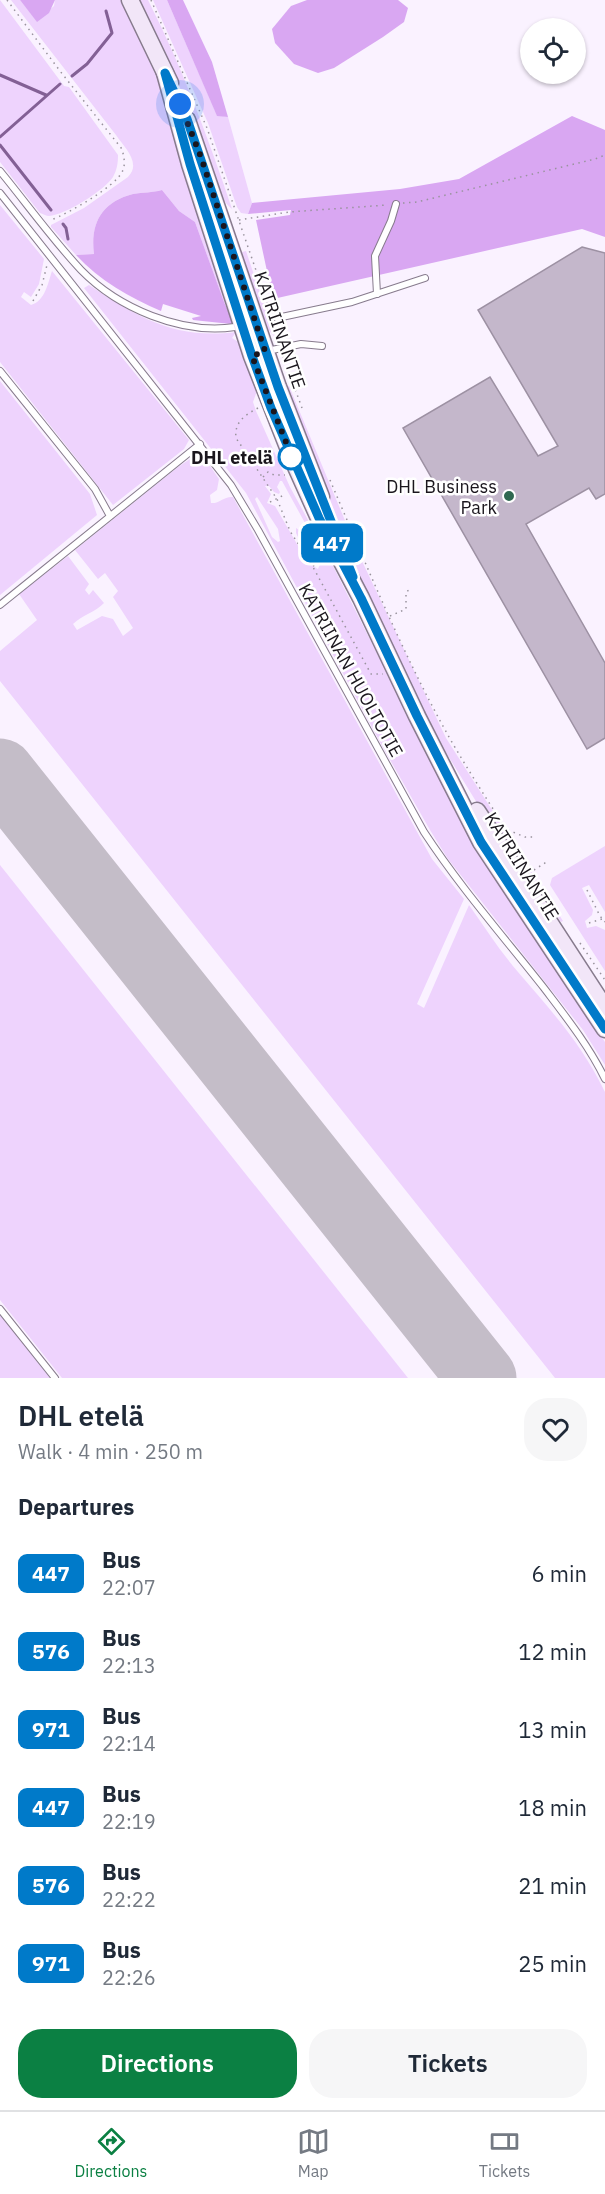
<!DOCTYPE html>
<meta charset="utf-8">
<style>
body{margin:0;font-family:"IBM Plex Sans",sans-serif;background:#f6f6f7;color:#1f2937;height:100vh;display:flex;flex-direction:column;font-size:22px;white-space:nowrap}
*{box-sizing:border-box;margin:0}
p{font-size:20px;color:#747a83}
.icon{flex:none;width:33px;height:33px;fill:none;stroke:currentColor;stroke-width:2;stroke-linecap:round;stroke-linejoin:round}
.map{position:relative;height:1378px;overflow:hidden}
.sheet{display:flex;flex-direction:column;background:#fff;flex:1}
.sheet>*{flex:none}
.badge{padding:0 12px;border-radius:9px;font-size:21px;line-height:39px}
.tools{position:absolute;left:520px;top:18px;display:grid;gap:12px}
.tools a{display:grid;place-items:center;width:66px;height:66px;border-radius:50%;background:#fff;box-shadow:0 2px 4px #0004;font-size:30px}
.you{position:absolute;width:30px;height:30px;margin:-15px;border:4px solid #fff;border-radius:50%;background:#1a73e8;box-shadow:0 0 0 9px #1a73e833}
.map>.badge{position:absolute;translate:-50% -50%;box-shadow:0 0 0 3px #fff}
h2{padding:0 18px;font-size:22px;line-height:54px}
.round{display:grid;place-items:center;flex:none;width:63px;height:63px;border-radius:24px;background:#f6f6f7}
.head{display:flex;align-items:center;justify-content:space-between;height:102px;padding:0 18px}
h1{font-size:28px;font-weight:600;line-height:45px}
.button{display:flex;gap:12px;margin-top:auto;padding:12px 18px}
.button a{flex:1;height:69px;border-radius:24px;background:#0b8043;color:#fff;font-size:24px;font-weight:600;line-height:69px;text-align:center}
.button a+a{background:#f6f6f7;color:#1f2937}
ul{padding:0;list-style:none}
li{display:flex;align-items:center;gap:18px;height:78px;padding:0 18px}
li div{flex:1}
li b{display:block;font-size:22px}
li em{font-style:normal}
li .badge{min-width:66px;font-weight:700;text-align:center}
.dock{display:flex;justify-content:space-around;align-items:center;height:84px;border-top:2px solid #e0e1e3;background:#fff;font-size:16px;color:#747a83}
.dock a{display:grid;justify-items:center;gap:3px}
.dock .active{color:#0b8043}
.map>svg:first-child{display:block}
</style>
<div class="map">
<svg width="605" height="1378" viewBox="0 0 605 1378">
<rect width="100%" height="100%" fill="#faf2ff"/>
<g fill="#eed3fd" fill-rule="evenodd">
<path d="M0 0 64 86 69 87 118 155C118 163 117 170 113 177 105 190 65 215 49 216 46 216 44 214 40 213L0 162Z"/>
<path d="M11 0H20L37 21 54 6 55 0H122L150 58 163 91 228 304 224 303 195 222 179 211 162 190C152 193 143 192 133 194 102 202 90 223 94 254L76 255 51 227V225L84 208 128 177C142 163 124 147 116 135Z"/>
<path d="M139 0H148C182 67 208 137 232 209 211 192 207 155 197 130 179 86 161 42 139 0Z"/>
<polygon points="153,0 167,0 217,115 228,117 252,203 248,214 241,213 237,207 208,123"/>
<path d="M0 205 44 259 39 284 31 297 24 292 21 297 31 305C45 301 48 283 52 271L189 440 184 449 113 505 0 362Z"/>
<path d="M246 251 275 337C252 315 248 282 242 252Z"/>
<path d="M89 285C137 317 176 340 236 332L232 338 240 343 257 391 253 402 256 411 290 487 314 531 308 541 301 543 296 533V528L308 536 311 534 282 481H280L277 487 280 492 279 494 274 492 269 486H265L271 494 267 503 275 506 308 563 318 569 321 562 329 558 389 677 479 844 554 966 605 1042V1065L583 1030 448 859 430 830 381 744 246 493 84 288ZM257 497 278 529 280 541 278 542 272 537 255 499Z"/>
<polygon points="0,381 90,494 97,515 0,595"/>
<polygon points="289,386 361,559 446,738 563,921 561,922 477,803 442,746 380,621 342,537 287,398 284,388"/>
<path d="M199 456 206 460 219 479 217 490 210 495 211 503C219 504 224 496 233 497L432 859 464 899 417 1004 424 1008 469 905C485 928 500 951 518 972 553 1013 581 1043 605 1092V1378H555L0 681V651L37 620 19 594 68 556 89 584 85 590 89 595 93 590 104 603C96 612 82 615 73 624L77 630 102 616 113 619 123 636 133 628 113 597 118 591 105 573 98 579 75 550 178 467 193 457Z"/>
<polygon points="315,537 321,544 326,555 318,560 314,559 307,552 308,547"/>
<polygon points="605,846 605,912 589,885 582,888 593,910 592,915 585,921 587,928 596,926 605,930 605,971 550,885 552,878"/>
<polygon points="0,865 408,1378 62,1378 0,1300"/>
<polygon points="0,1315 50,1378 0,1378"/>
</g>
<g fill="#d9a7f2">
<polygon points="20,0 55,0 49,13 37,22"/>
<polygon points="167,0 183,0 212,62 228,117 217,116"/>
<polygon points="307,0 398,0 408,8 404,22 383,37 334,68 318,73 294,64 275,43 272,29 291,6"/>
<polygon points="572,116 605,130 605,237 582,229 273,299 256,220 290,215 291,210 248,214 252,203 400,189 459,179"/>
<path d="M162 190 179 211 195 222 224 302 233 322 231 324 193 320 192 318 201 316 163 304 161 311C129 297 100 281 76 255L94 254C90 223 102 202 133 194 143 192 152 193 162 190Z"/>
</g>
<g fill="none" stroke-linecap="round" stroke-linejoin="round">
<g stroke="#836095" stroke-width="3">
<polyline points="0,75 46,95"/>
<polyline points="72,76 87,64 112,33 106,11"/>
<polyline points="0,137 60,84"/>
<polyline points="0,145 51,210"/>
<polyline points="63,224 66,228 68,239"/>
</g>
<polyline stroke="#c4bdc8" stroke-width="69" points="0,773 482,1378"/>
</g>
<polygon fill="#c4b7cb" stroke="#9d91a3" stroke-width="1.5" points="582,247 605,253 605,494 596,499 589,488 526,524 605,663 605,738 587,749 403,428 490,377 538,456 558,446 478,310"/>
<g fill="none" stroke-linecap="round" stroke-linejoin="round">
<g stroke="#877b8d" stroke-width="8">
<g id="service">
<path d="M0 171C27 204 52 239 81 270 118 308 181 335 235 327"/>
<path d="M0 193 231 485 258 530 424 832C460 887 503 936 544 988 566 1017 589 1046 605 1079"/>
<polyline points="377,294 375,256 391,221 396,204"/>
<polyline points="277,318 352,302 425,278"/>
<polyline points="267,351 301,344 322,346"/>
<polyline points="0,371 95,489 110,516"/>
<polyline points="0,605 200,444"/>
<polyline points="0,1309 55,1378"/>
</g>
</g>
<g stroke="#877b8d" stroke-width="19">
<g id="secondary">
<polyline points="130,0 170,83"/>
<polyline points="165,73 190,164 252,356 293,460 319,518 361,598 417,716 481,842 605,1029"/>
<polyline points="187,120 278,387 321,497"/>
<polyline points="477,811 605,1008"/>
</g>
</g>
<g stroke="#99939d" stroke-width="1.5" stroke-dasharray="1.5 4.5" stroke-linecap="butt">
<path d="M7 0 60 71 122 149C124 157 126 165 122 172 115 187 67 214 51 220"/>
<polyline points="151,0 207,128 270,311"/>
<polyline points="403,203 417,202 595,159 605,155"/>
<polyline points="239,220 289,212 387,205"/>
<polyline points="33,301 42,285 47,265"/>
<polyline points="275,327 279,340"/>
<polyline points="283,356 302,408"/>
<path d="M258 408C245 415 234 422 236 438L277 499 290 531 313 567 371 674H383"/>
<polyline points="263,477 268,472 274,475 285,475"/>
<path d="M330 480C368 569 405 660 453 744 477 785 503 824 528 864"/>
<polyline points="270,502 284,495"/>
<polyline points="302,548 313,536"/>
<polyline points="313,566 325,559"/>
<polyline points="390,616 406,609 406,592 409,590"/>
<polyline points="508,830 525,837 536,837"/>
<polyline points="534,870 548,861"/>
<polyline points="587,890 600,916 605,922"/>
<polyline points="589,923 602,919"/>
<polyline points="580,943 605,980"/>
</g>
<use href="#service" stroke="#fff" stroke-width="6"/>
<use href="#secondary" stroke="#f2e6f8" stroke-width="16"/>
</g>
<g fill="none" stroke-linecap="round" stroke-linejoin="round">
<g stroke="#fff" stroke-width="14">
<polyline id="line" points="353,577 278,387 187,119 165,73 190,164 252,356 271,408 319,518 361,598 417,716 481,842 605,1029"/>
</g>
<use href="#line" stroke="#007ac9" stroke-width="9"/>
<polyline stroke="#1a161d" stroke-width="6" stroke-dasharray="0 10.8" points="180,104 201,157 265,351 252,356 293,460 291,457"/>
</g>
<circle fill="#fff" stroke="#007ac9" stroke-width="3" cx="291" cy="457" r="12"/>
<circle fill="#2f6850" stroke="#fff" stroke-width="2" cx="509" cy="496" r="6"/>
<g text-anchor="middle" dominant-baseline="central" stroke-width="5" stroke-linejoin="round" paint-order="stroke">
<g font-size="18" fill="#1a161d" stroke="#fff">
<text transform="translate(280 330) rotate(71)">KATRIINANTIE</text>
<text transform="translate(351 670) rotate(61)">KATRIINAN HUOLTOTIE</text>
<text transform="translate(522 866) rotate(58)">KATRIINANTIE</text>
</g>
<g font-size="18" font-weight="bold" fill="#1a161d" stroke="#fff" text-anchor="end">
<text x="273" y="457">DHL etelä</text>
</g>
<g font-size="18" fill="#1a161d" stroke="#fff" text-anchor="end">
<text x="497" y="486">DHL Business<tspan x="497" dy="21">Park</tspan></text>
</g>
</g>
</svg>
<div class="tools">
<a><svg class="icon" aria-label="locate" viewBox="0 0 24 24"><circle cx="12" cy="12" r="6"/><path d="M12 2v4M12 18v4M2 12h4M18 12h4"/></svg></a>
</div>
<div class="you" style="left:180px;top:104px"></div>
<b class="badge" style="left:332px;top:543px;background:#007ac9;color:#fff">447</b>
</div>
<section class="sheet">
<div class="head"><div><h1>DHL etelä</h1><p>Walk · 4 min · 250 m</p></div><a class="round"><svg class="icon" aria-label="heart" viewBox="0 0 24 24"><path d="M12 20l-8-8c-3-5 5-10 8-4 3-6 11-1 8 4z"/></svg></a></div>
<h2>Departures</h2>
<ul>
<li><span class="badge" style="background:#007ac9;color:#fff">447</span><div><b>Bus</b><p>22:07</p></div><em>6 min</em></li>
<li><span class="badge" style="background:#007ac9;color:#fff">576</span><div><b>Bus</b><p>22:13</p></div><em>12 min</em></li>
<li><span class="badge" style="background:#007ac9;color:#fff">971</span><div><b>Bus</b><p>22:14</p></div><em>13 min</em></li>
<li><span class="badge" style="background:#007ac9;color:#fff">447</span><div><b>Bus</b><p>22:19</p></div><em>18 min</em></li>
<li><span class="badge" style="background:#007ac9;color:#fff">576</span><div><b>Bus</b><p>22:22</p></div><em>21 min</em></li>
<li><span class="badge" style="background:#007ac9;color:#fff">971</span><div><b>Bus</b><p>22:26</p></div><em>25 min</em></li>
</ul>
<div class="button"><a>Directions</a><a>Tickets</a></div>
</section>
<nav class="dock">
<a class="active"><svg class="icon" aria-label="directions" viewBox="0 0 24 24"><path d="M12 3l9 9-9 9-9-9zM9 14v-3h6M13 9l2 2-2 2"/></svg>Directions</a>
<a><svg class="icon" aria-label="map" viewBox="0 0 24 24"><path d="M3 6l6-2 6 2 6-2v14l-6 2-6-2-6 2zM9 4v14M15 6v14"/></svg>Map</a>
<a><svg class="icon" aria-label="tickets" viewBox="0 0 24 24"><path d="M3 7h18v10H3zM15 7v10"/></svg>Tickets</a>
</nav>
